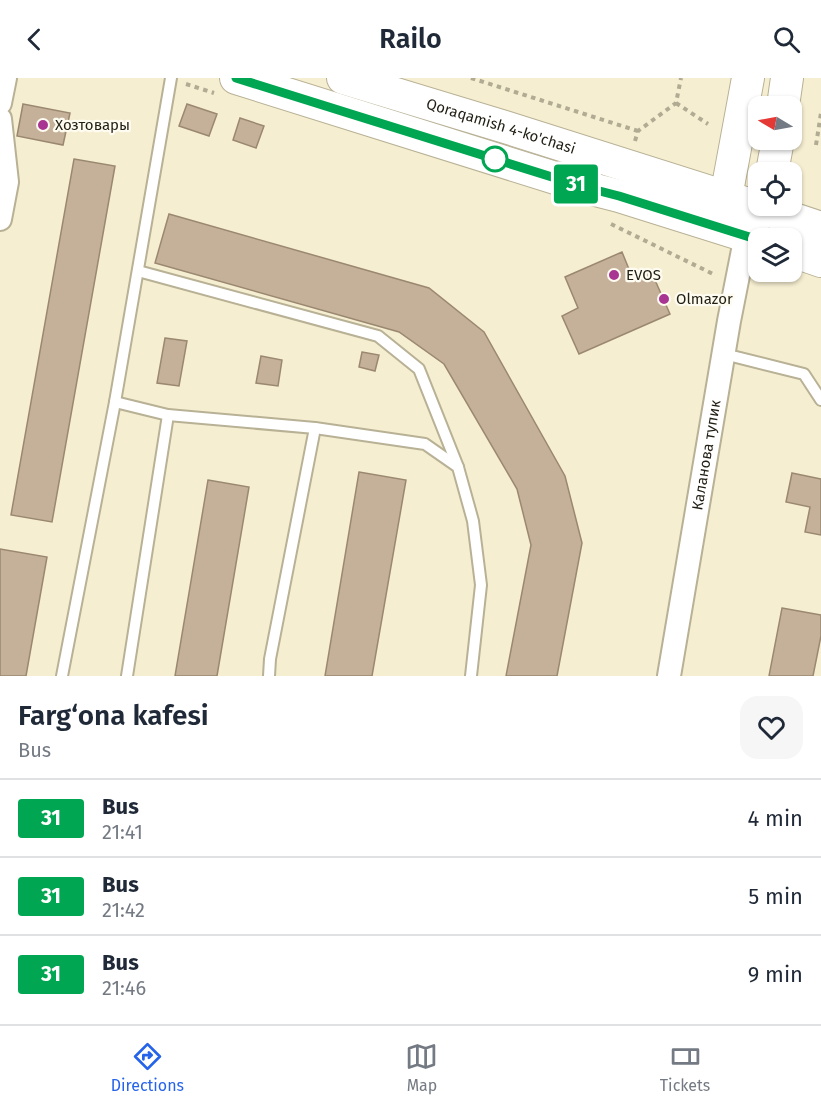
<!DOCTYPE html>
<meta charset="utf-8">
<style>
body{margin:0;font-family:"Fira Sans",sans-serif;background:#f6f6f7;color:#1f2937;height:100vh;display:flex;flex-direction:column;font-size:22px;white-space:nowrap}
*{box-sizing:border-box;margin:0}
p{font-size:20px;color:#747a83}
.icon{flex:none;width:33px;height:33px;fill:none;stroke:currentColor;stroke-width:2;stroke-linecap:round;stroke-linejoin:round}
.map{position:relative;height:598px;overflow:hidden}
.side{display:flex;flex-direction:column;background:#fff;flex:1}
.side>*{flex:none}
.badge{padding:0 12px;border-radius:4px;font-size:21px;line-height:39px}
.needle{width:39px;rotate:280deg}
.buttons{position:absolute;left:748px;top:18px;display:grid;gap:12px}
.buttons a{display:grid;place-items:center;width:54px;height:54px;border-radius:12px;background:#fff;box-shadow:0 2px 4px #0004;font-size:30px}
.map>.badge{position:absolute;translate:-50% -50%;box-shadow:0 0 0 3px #fff}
.round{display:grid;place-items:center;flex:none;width:63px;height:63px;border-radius:18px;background:#f6f6f7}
.summary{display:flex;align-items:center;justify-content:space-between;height:102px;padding:0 18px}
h1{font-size:28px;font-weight:600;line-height:45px}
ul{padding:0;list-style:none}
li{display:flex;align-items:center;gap:18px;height:78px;padding:0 18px;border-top:2px solid #e0e1e3}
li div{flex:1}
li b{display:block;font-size:22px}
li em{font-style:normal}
li .badge{min-width:66px;font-weight:700;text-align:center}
header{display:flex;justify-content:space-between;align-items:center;height:78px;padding:0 18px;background:#fff;font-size:27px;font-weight:600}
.tabs{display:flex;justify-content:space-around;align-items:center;height:84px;border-top:2px solid #e0e1e3;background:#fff;font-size:16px;color:#747a83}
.tabs a{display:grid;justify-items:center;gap:3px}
.tabs .selected{color:#2563eb}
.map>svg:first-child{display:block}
</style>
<header><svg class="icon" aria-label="back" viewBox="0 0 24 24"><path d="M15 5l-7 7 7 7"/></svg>Railo<svg class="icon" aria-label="search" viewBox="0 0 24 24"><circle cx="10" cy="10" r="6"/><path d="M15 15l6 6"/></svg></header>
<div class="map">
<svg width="821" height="598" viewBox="0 0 821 598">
<rect width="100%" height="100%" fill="#f6eed1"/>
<g fill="#c5b199" stroke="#9b8871" stroke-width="1.5">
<polygon points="23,26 70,35 63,67 17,58"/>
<polygon points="187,26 217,36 209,58 179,48"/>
<polygon points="240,40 264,48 256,70 233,62"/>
<polygon points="74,81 115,88 52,444 11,437"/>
<polygon points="169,136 429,210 484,254 565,398 582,465 557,598 506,598 531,467 517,411 444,286 399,254 155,185"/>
<polygon points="622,174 633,201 651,193 670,236 579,276 562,238 578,230 565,199"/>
<polygon points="165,260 187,263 179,308 157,305"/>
<polygon points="362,274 379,277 375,293 359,289"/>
<polygon points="261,278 282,282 278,308 256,305"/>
<polygon points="359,394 406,402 372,598 325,598"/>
<polygon points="792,395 821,401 821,457 805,454 810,429 786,424"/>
<polygon points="208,402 249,409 217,598 175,598"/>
<polygon points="0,471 47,479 26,598 0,598"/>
<polygon points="782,530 821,537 821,558 813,598 769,598"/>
</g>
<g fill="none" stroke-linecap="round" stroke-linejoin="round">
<g stroke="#b8b195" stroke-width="14">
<g id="lane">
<polyline points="138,193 378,258 419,291 458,389"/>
<polyline points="724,276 804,296 821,322"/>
<polyline points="115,324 168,337 315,350 425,366 458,389 473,443 481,507 471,598"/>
<polyline points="62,598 115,324 171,0"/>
<polyline points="127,598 168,337"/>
<polyline points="269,598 270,581 315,350"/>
</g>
</g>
<g stroke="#b8b195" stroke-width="26">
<g id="street">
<polyline points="0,25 5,0"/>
<polyline points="0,41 7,104 0,141"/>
<path id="s1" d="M669 598 729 243 746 157"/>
</g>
</g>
<g stroke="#b8b195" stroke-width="34">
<g id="secondary">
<polyline points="236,0 584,109 619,118 759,162"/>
<path id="s2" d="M343 0 505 49 764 131 821 150"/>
<polyline points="783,28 787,0"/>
<polyline points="772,94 778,62"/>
<polyline points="735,136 726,119 748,0"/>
<polyline points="792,173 821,183"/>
</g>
</g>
<g stroke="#b1ab94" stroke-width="4" stroke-dasharray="4.5 4.5" stroke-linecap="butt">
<polyline points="471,0 638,53"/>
<polyline points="186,6 214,15"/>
<polyline points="676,25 708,46"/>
<polyline points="635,63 638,53 676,25 681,0"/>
<polyline points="816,67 821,35"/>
<polyline points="611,146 713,196"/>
</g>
<use href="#lane" stroke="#fff" stroke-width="10"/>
<use href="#street" stroke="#fff" stroke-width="22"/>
<use href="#secondary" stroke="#fff" stroke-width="32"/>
</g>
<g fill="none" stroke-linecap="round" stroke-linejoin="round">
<g stroke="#fff" stroke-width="14">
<polyline id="line" points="236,0 584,109 619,118 759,162"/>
</g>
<use href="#line" stroke="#00a651" stroke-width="9"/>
</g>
<g fill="#a83591" stroke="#fefbf0" stroke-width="2">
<circle cx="43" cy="47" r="6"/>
<circle cx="614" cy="197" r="6"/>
<circle cx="664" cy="221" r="6"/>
</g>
<circle fill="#fff" stroke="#00a651" stroke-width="3" cx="495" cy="81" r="12"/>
<g text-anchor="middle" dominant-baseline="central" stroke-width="4.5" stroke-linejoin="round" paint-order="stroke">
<g font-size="15" fill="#211f14" stroke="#fefbf0" text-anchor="start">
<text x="55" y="47">Хозтовары</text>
<text x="626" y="197">EVOS</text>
<text x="676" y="221">Olmazor</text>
</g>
<g font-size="15" fill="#211f14" stroke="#fefbf0">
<text stroke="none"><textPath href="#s2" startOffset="165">Qoraqamish 4-ko'chasi</textPath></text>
<text stroke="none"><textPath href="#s1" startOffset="224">Каланова тупик</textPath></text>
</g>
</g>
</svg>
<div class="buttons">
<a><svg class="needle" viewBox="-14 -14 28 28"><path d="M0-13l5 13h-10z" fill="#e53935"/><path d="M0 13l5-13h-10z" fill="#747a83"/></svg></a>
<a><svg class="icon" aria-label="locate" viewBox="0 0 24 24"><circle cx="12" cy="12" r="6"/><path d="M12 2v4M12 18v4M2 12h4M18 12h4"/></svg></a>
<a><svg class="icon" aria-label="layers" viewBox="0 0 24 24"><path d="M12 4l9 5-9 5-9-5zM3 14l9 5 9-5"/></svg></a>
</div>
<b class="badge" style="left:576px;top:106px;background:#00a651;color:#fff">31</b>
</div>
<section class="side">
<div class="summary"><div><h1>Farg‘ona kafesi</h1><p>Bus</p></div><a class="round"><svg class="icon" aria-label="heart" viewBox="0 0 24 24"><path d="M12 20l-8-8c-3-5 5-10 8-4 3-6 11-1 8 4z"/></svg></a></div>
<ul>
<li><span class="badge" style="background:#00a651;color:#fff">31</span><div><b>Bus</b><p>21:41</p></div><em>4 min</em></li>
<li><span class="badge" style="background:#00a651;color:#fff">31</span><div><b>Bus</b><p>21:42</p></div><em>5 min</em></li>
<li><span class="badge" style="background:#00a651;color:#fff">31</span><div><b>Bus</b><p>21:46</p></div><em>9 min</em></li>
</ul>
</section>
<nav class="tabs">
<a class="selected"><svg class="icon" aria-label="directions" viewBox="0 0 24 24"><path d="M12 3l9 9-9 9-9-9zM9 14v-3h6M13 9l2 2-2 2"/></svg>Directions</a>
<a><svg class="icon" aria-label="map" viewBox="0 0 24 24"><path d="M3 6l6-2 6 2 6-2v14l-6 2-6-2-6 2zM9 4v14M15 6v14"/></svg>Map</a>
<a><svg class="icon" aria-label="tickets" viewBox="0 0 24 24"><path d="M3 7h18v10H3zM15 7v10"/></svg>Tickets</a>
</nav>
